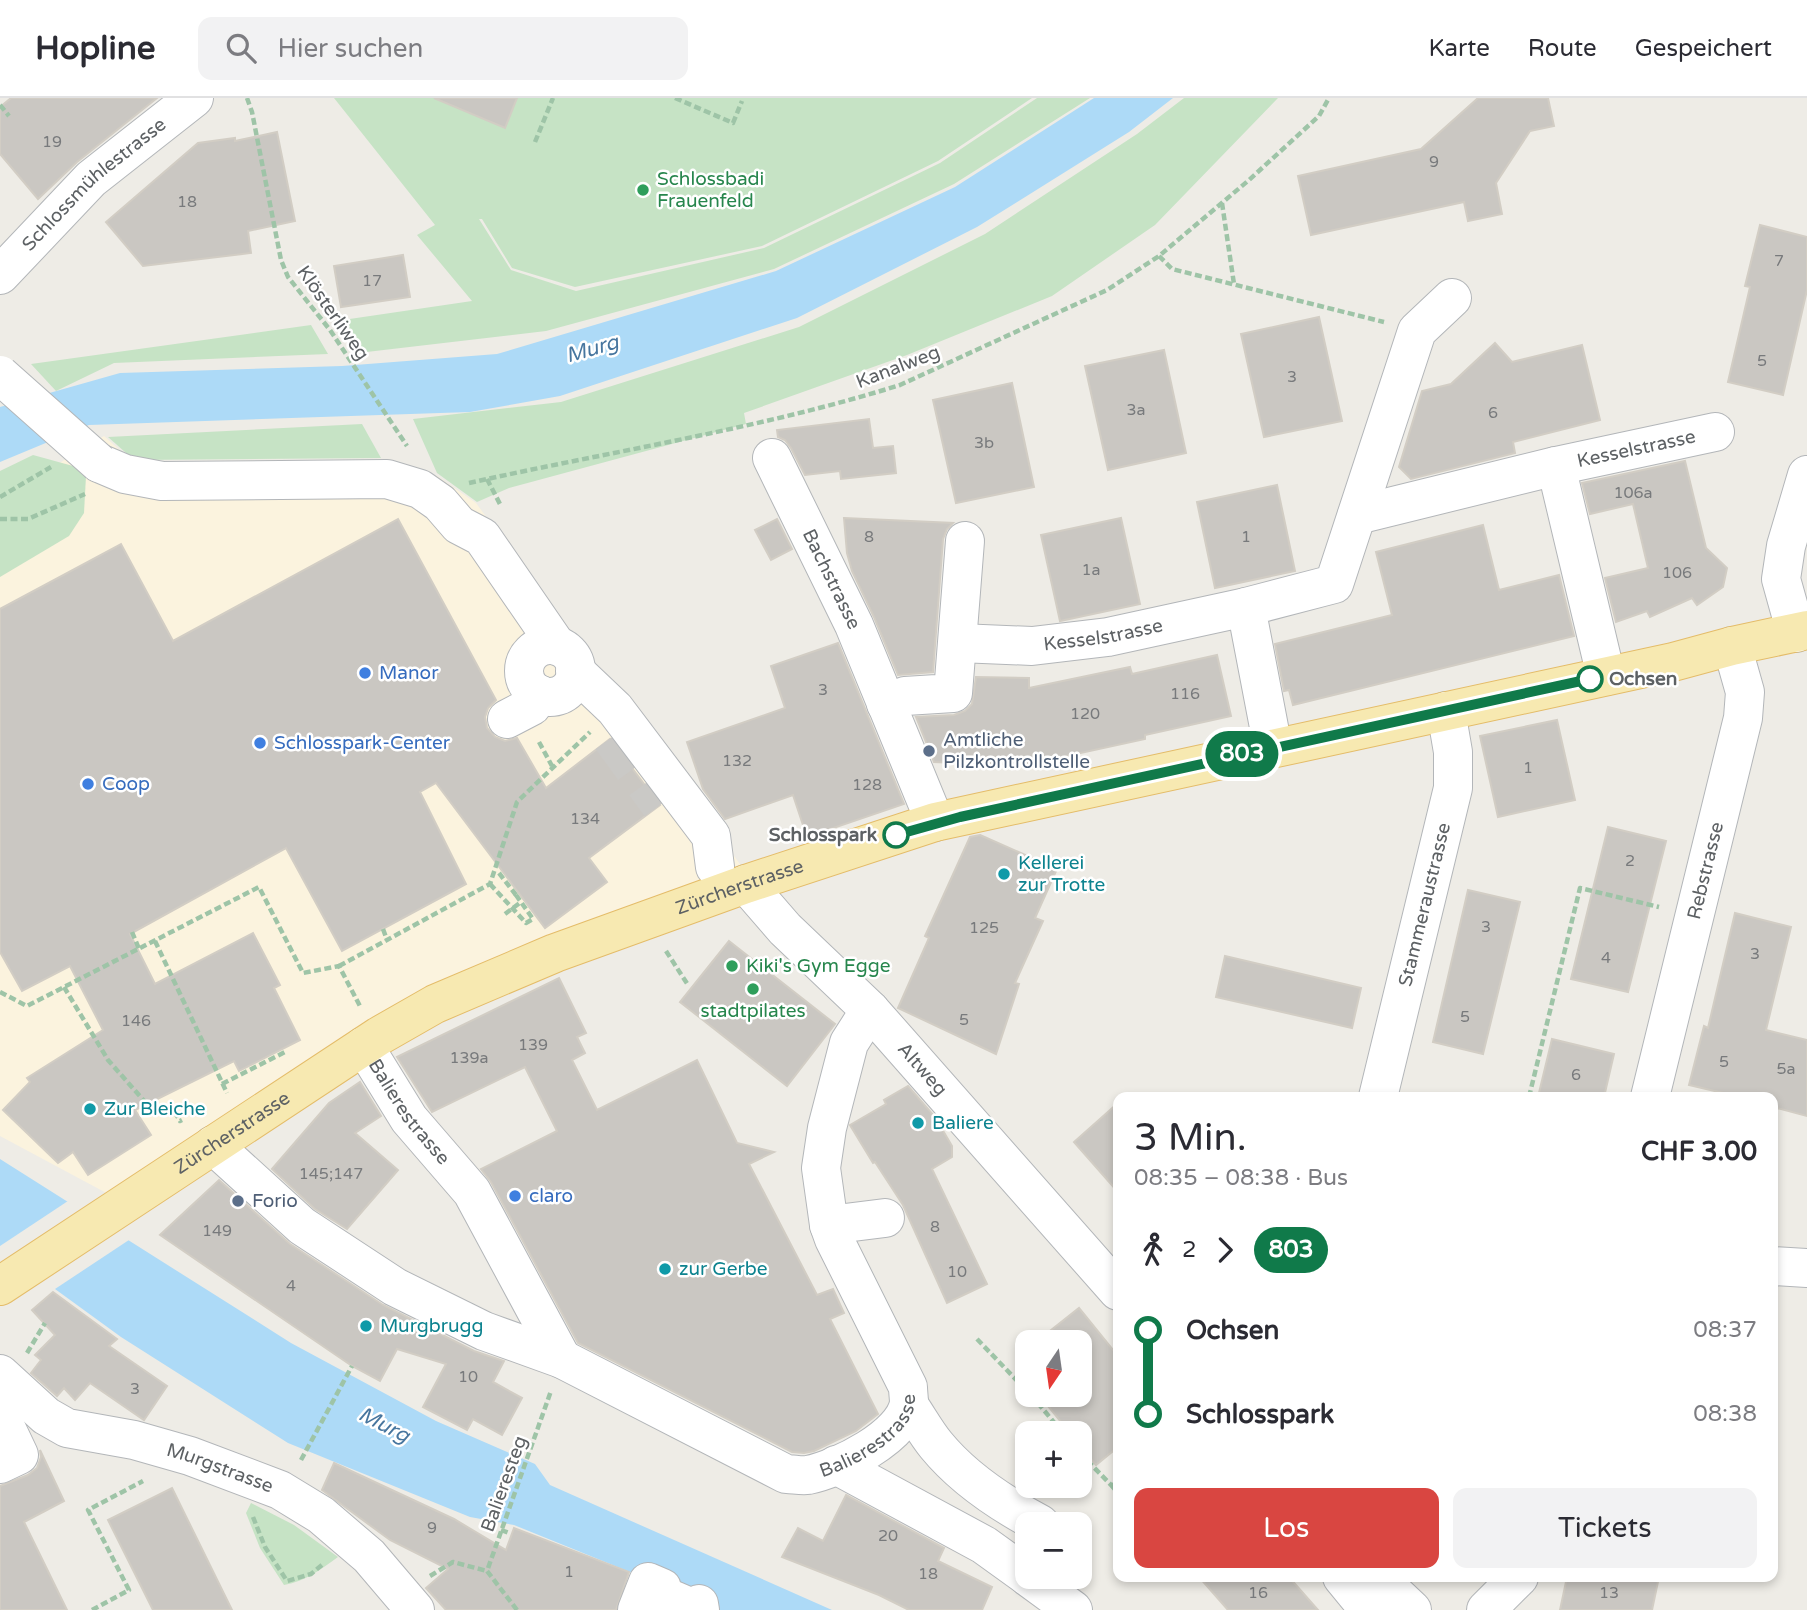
<!DOCTYPE html>
<html lang="de">
<meta charset="utf-8">
<style>
body{margin:0;font-family:"Varela Round",sans-serif;background:#f2f2f3;color:#2b2b33;height:100vh;display:flex;flex-direction:column;font-size:26px;white-space:nowrap}
*{box-sizing:border-box;margin:0}
p{font-size:23px;color:#7c7c81}
.icon{flex:none;width:38px;height:38px;fill:none;stroke:currentColor;stroke-width:2;stroke-linecap:round;stroke-linejoin:round}
.map{position:relative;flex:1;overflow:hidden}
.panel{position:absolute;left:1113px;top:994px;width:665px;height:490px;display:flex;flex-direction:column;background:#fff;border-radius:14px;box-shadow:0 4px 10px #0003}
.panel>*{flex:none}
.badge{padding:0 14px;border-radius:23px;font-size:24px;line-height:46px}
.needle{width:46px;rotate:193deg}
.tools{position:absolute;left:1015px;top:1232px;display:grid;gap:14px}
.tools a{display:grid;place-items:center;width:77px;height:77px;border-radius:14px;background:#fff;box-shadow:0 4px 10px #0003;font-size:35px}
.map>.badge{position:absolute;translate:-50% -50%;box-shadow:0 0 0 4px #fff}
.legs{display:flex;align-items:center;gap:10px;height:77px;padding:0 21px;font-size:23px}
.legs p{margin-inline-start:auto}
.overview{display:flex;align-items:center;justify-content:space-between;height:119px;padding:0 21px}
h1{font-size:38px;font-weight:600;line-height:52px}
.cta{display:flex;gap:14px;margin-top:auto;padding:14px 21px}
.cta a{flex:1;height:80px;border-radius:14px;background:#d94641;color:#fff;font-size:28px;font-weight:600;line-height:80px;text-align:center}
.cta a+a{background:#f2f2f3;color:#2b2b33}
ul{padding:0 21px;list-style:none}
li{display:flex;align-items:center;gap:24px;height:84px;font-size:26px}
li i{display:grid;place-items:center;width:10px;height:100%;margin:0 9px;background:currentColor}
li i::after{content:'';width:18px;height:18px;margin:-9px;border:5px solid;border-radius:50%;background:#fff}
li p{margin-inline-start:auto}
li:first-child i{background:linear-gradient(#0000 50%,currentColor 0)}
li:last-child i{background:linear-gradient(currentColor 50%,#0000 0)}
header{display:flex;align-items:center;gap:42px;box-sizing:border-box;height:98px;padding:0 35px;background:#fff;border-bottom:2px solid #e1e1e2}
header strong{font-size:33px}
nav{display:flex;gap:38px;margin-inline-start:auto;font-size:24px}
.search{width:490px;height:63px;background:#f2f2f3;display:flex;align-items:center;gap:18px;box-sizing:border-box;padding:0 24px;border-radius:14px;color:#7c7c81;font-size:26px}
.map>svg:first-child{display:block}
</style>
<header>
<strong>Hopline</strong>
<div class="search"><svg class="icon" aria-label="search" viewBox="0 0 24 24"><circle cx="10" cy="10" r="6"/><path d="M15 15l6 6"/></svg>Hier suchen</div>
<nav><a>Karte</a><a>Route</a><a>Gespeichert</a></nav>
</header>
<div class="map">
<svg width="1807" height="1512" viewBox="0 0 1807 1512">
<rect width="100%" height="100%" fill="#eeece6"/>
<polygon fill="#fbf3de" points="104,338 133,364 385,362 437,378 476,405 756,788 549,856 112,1098 0,1038 0,401"/>
<g fill="#c6e3c5">
<polygon points="334,0 1032,0 938,63 762,148 575,189 512,170 482,121 479,121 511,172 576,193 764,150 940,65 1037,0 1090,0 954,86 774,171 546,233 358,255 336,223 472,203 417,137 435,127"/>
<polygon points="1184,0 1278,0 1155,127 1052,198 907,257 744,315 746,326 509,390 477,404 437,375 413,321 561,304 799,229 985,136 1137,36"/>
<polygon points="311,227 328,256 114,265 56,293 31,266"/>
<polygon points="362,326 381,360 134,362 108,339"/>
<polygon points="33,357 73,368 86,378 84,415 69,438 0,479 0,373"/>
<path d="M251 1405 294 1427 338 1459C320 1472 306 1483 284 1487L260 1450 246 1415Z"/>
</g>
<g fill="#addaf7">
<polygon points="1094,0 1173,0 1129,34 977,129 797,220 560,298 470,314 89,327 0,364 0,309 120,275 342,268 497,256 776,173 955,89"/>
<polygon points="0,1061 291,1245 436,1323 535,1366 550,1387 832,1512 716,1512 662,1487 514,1427 470,1419 288,1345 121,1239 0,1151"/>
</g>
<polygon fill="#eeece6" points="71,1101 132,1140 52,1193 0,1155 0,1148"/>
<g fill="#cac7c2" stroke="#d2cdc4" stroke-width="2">
<polygon points="11,0 157,0 77,64 38,101 0,56 0,9"/>
<polygon points="434,0 517,0 505,30"/>
<polygon points="1478,0 1548,0 1554,28 1530,33 1496,85 1502,116 1468,123 1464,104 1311,137 1298,78 1421,51"/>
<polygon points="277,34 295,123 248,133 251,155 143,168 106,124 198,45 235,40 235,43"/>
<polygon points="1760,127 1807,139 1807,192 1783,297 1728,284 1750,189 1745,188"/>
<polygon points="403,157 410,199 341,209 334,168"/>
<polygon points="1319,219 1342,323 1264,339 1241,236"/>
<polygon points="1495,245 1512,264 1582,247 1600,322 1513,344 1515,355 1411,381 1399,369 1422,293 1451,286"/>
<polygon points="1164,252 1186,355 1108,372 1085,268"/>
<polygon points="1012,285 1034,389 956,405 933,302"/>
<polygon points="869,321 873,350 893,348 896,375 841,381 840,373 805,377 791,350 785,342 778,339 777,332"/>
<polygon points="1685,363 1706,450 1727,470 1723,489 1697,507 1692,500 1650,519 1647,513 1616,524 1605,480 1648,470 1633,406 1590,416 1582,385"/>
<polygon points="1277,387 1295,473 1215,490 1197,404"/>
<polygon points="844,420 953,425 947,431 943,441 933,574 898,577 874,519 852,473 847,455"/>
<polygon points="1121,420 1140,506 1060,523 1041,437"/>
<polygon points="398,421 496,602 488,610 485,619 487,630 495,639 505,643 517,640 546,690 610,641 660,707 589,760 607,784 545,830 436,685 420,694 466,786 342,853 286,750 130,836 155,886 253,835 280,887 274,890 300,942 239,973 234,963 135,1012 151,1037 88,1077 73,1054 58,1065 3,1012 30,984 27,980 103,932 70,868 22,893 0,854 0,511 121,446 173,543"/>
<polygon points="777,421 792,451 771,462 755,432"/>
<polygon points="1483,427 1499,492 1559,477 1574,538 1293,607 1289,592 1284,593 1275,546 1392,517 1376,454"/>
<polygon points="838,545 904,706 807,739 793,697 725,721 703,691 687,644 785,610 771,568"/>
<polygon points="1217,557 1231,618 1145,637 1145,641 1030,666 980,666 934,664 916,619 954,617 965,613 972,606 976,579 1029,580 1029,590 1130,569 1132,576"/>
<polygon points="1557,622 1575,702 1498,719 1480,638"/>
<polygon points="1608,729 1666,743 1628,894 1571,881"/>
<polygon points="980,737 1057,771 1035,820 1043,823 1015,885 1019,886 996,956 898,910 929,840 925,838 970,739"/>
<polygon points="1468,792 1520,804 1483,956 1433,944"/>
<polygon points="1735,815 1791,829 1766,932 1807,942 1807,1018 1773,1009 1773,999 1740,999 1689,987 1704,928 1708,930"/>
<polygon points="729,843 835,926 787,988 680,904"/>
<polygon points="1225,858 1361,890 1352,930 1216,899"/>
<polygon points="559,880 586,935 577,939 585,955 572,962 597,1012 697,962 737,1045 774,1054 749,1066 817,1197 833,1191 844,1215 830,1221 878,1316 856,1333 814,1353 804,1355 792,1354 578,1245 491,1084 481,1071 557,1033 525,969 432,1014 397,959"/>
<polygon points="1552,941 1614,956 1604,999 1538,999"/>
<polygon points="360,984 381,1018 355,1035 398,1072 347,1131 315,1111 272,1071 329,1005"/>
<polygon points="908,988 935,1019 952,1048 952,1059 932,1071 987,1186 947,1205 903,1107 875,1064 873,1065 850,1027 886,1006 884,1002"/>
<polygon points="1118,1005 1118,1094 1074,1044"/>
<polygon points="219,1082 290,1146 383,1207 474,1253 504,1263 493,1284 522,1300 502,1337 473,1321 467,1332 423,1309 446,1266 397,1251 380,1283 352,1268 160,1137"/>
<polygon points="53,1194 117,1241 109,1248 167,1288 144,1322 90,1285 75,1302 64,1290 57,1298 31,1275 41,1262 35,1257 55,1237 32,1212"/>
<polygon points="1079,1210 1118,1258 1118,1349 1096,1367 1080,1348 1080,1335 1070,1335 1039,1297 1080,1297 1080,1244 1036,1244"/>
<polygon points="40,1352 64,1403 24,1424 67,1512 0,1512 0,1388 28,1377 37,1370 41,1359"/>
<polygon points="334,1365 454,1421 506,1452 514,1430 629,1474 616,1512 446,1512 426,1490 448,1471 390,1442 322,1392"/>
<polygon points="172,1390 232,1512 153,1512 108,1422"/>
<polygon points="846,1397 944,1450 938,1463 992,1489 982,1512 909,1512 879,1497 782,1459 798,1430 823,1443"/>
<polygon points="1199,1479 1289,1479 1318,1512 1228,1512"/>
<polygon points="1567,1479 1659,1479 1652,1512 1560,1512"/>
</g>
<g fill="none" stroke-linecap="round" stroke-linejoin="round">
<polyline stroke="#cac9c6" stroke-width="38" stroke-dasharray="38 19" stroke-linecap="butt" points="611,640 660,707"/>
<g stroke="#b3b6b9" stroke-width="40">
<g id="minor">
<path id="s1" d="M0 177 91 81 194 0"/>
<path id="s2" d="M772 360 854 527 935 724"/>
<polyline points="99,365 125,376 162,383 387,381 420,391 440,405 459,427 482,439 557,548"/>
<polyline points="1357,417 1556,368"/>
<polyline points="1796,535 1781,481 1786,448 1807,377"/>
<path id="s3" d="M959 545 1032 548 1108 539 1246 509"/>
<circle cx="550" cy="573" r="26"/>
<polyline points="575,573 615,611 711,738 715,769"/>
<path id="s4" d="M1606 578 1556 368 1715 334"/>
<polyline points="886,606 905,598 953,595 965,443"/>
<polyline points="507,621 532,608 539,596"/>
<polyline points="1273,650 1246,509 1334,486 1417,233 1452,200"/>
<path id="s5" d="M746 786 785 831 870 912 1118 1193"/>
<path id="s6" d="M364 948 409 1021 472 1094 562 1261"/>
<path id="s7" d="M1378 999 1453 690V654L1446 613"/>
<path id="s8" d="M1650 999 1743 620 1745 594 1732 548"/>
<path id="s9" d="M213 1047 302 1128 395 1189 484 1233 562 1261 786 1376C793 1376 801 1378 808 1377 838 1371 904 1339 909 1305 909 1300 908 1294 908 1289L834 1141 829 1127 821 1070 827 1030 849 945 870 912"/>
<polyline points="829,1127 885,1120"/>
<polyline points="1773,1168 1807,1170"/>
<path id="s10" d="M0 1276 46 1318 67 1330 134 1342 190 1358 280 1392 321 1417 369 1458 415 1512"/>
<path d="M909 1307C918 1320 926 1335 936 1347 963 1380 1004 1407 1040 1426"/>
<polyline points="0,1317 19,1357 0,1366"/>
<polyline points="836,1367 984,1447 1027,1478"/>
<polyline points="1028,1479 1073,1512"/>
<polyline points="1342,1479 1369,1512"/>
<polyline points="1377,1479 1412,1512"/>
<polyline points="637,1512 648,1484 662,1490 664,1498 692,1510 699,1506 700,1512"/>
<polyline points="1486,1512 1519,1479"/>
</g>
</g>
<g stroke="#e4bc69" stroke-width="40">
<g id="major">
<path id="s11" d="M0 1188 379 938 435 906 555 855 746 786 935 724 1673 564 1732 548 1807 532"/>
</g>
</g>
<g stroke="#9ec4a7" stroke-width="4.5" stroke-dasharray="7 3.5" stroke-linecap="butt">
<polyline points="247,0 252,14 281,162 288,179 330,232 407,348"/>
<polyline points="675,0 733,25 742,3"/>
<polyline points="0,7 9,18"/>
<polyline points="535,44 553,0"/>
<polyline points="1222,105 1234,186"/>
<polyline points="1159,158 1172,171 1384,224"/>
<polyline points="487,381 501,408"/>
<path d="M469 385C612 353 760 331 900 287L1107 192 1159 158 1249 82 1319 18 1329 0"/>
<polyline points="0,399 51,369"/>
<polyline points="0,421 28,421 85,396"/>
<polyline points="539,644 552,668"/>
<polyline points="499,775 516,797"/>
<polyline points="490,786 526,825 533,821 516,797 518,795"/>
<polyline points="505,816 521,804"/>
<polyline points="383,831 387,842"/>
<polyline points="132,834 139,851"/>
<polyline points="155,843 227,995"/>
<polyline points="666,853 688,887"/>
<polyline points="339,868 490,786 517,704 590,634"/>
<polyline points="64,889 108,962 153,1013 171,1008 180,1023 182,1022"/>
<polyline points="0,894 27,908 259,789 303,875 339,868 361,910"/>
<polyline points="222,986 287,953"/>
<polyline points="1529,999 1580,790 1659,809"/>
<polyline points="977,1241 1027,1293"/>
<polyline points="27,1255 45,1225"/>
<polyline points="1031,1297 1063,1335"/>
<polyline points="1080,1355 1112,1388 1118,1383"/>
<polyline points="301,1362 352,1268"/>
<polyline points="1112,1388 1118,1395"/>
<polyline points="253,1419 265,1449 287,1483 311,1476 323,1466"/>
<polyline points="501,1432 509,1435"/>
<polyline points="430,1478 453,1464 487,1473"/>
<polyline points="92,1512 129,1492 88,1412 143,1383"/>
<polyline points="517,1512 487,1473 551,1293"/>
</g>
<use href="#minor" stroke="#fff" stroke-width="38"/>
<use href="#major" stroke="#f7e9b1" stroke-width="38"/>
<g stroke="#b3b6b9" stroke-width="40" stroke-linecap="butt">
<polyline id="minor-bridge" points="0,277 99,365"/>
</g>
<use href="#minor-bridge" stroke="#fff" stroke-width="38"/>
</g>
<g fill="none" stroke-linecap="round" stroke-linejoin="round">
<g stroke="#fff" stroke-width="16">
<polyline id="line-1" points="896,737 960,719 1590,581"/>
</g>
<use href="#line-1" stroke="#107a4a" stroke-width="10"/>
</g>
<g fill="#2e9e5b" stroke="#fff" stroke-width="2.5">
<circle cx="643" cy="92" r="7"/>
<circle cx="732" cy="868" r="7"/>
<circle cx="753" cy="891" r="7"/>
</g>
<g fill="#3f7fe0" stroke="#fff" stroke-width="2.5">
<circle cx="365" cy="575" r="7"/>
<circle cx="260" cy="645" r="7"/>
<circle cx="88" cy="686" r="7"/>
<circle cx="515" cy="1098" r="7"/>
</g>
<g fill="#fff" stroke="#107a4a" stroke-width="3.5">
<circle cx="1590" cy="581" r="12"/>
<circle cx="896" cy="737" r="12"/>
</g>
<g fill="#5c6f8a" stroke="#fff" stroke-width="2.5">
<circle cx="929" cy="653" r="7"/>
<circle cx="238" cy="1103" r="7"/>
</g>
<g fill="#0f9aa8" stroke="#fff" stroke-width="2.5">
<circle cx="1004" cy="776" r="7"/>
<circle cx="90" cy="1011" r="7"/>
<circle cx="918" cy="1025" r="7"/>
<circle cx="665" cy="1171" r="7"/>
<circle cx="366" cy="1228" r="7"/>
</g>
<g text-anchor="middle" dominant-baseline="central" stroke-width="5" stroke-linejoin="round" paint-order="stroke">
<g font-size="16" fill="#787a7c">
<text x="52" y="44">19</text>
<text x="1434" y="64">9</text>
<text x="187" y="104">18</text>
<text x="1779" y="163">7</text>
<text x="372" y="183">17</text>
<text x="1762" y="263">5</text>
<text x="1292" y="279">3</text>
<text x="1136" y="312">3a</text>
<text x="1493" y="315">6</text>
<text x="984" y="345">3b</text>
<text x="1633" y="395">106a</text>
<text x="869" y="439">8</text>
<text x="1246" y="439">1</text>
<text x="1091" y="472">1a</text>
<text x="1677" y="475">106</text>
<text x="823" y="592">3</text>
<text x="1185" y="596">116</text>
<text x="1085" y="616">120</text>
<text x="737" y="663">132</text>
<text x="1528" y="670">1</text>
<text x="867" y="687">128</text>
<text x="585" y="721">134</text>
<text x="1630" y="763">2</text>
<text x="1486" y="829">3</text>
<text x="984" y="830">125</text>
<text x="1755" y="856">3</text>
<text x="1606" y="860">4</text>
<text x="1465" y="919">5</text>
<text x="964" y="922">5</text>
<text x="136" y="923">146</text>
<text x="533" y="947">139</text>
<text x="469" y="960">139a</text>
<text x="1724" y="964">5</text>
<text x="1786" y="971">5a</text>
<text x="1576" y="977">6</text>
<text x="331" y="1076">145;147</text>
<text x="935" y="1129">8</text>
<text x="217" y="1133">149</text>
<text x="957" y="1174">10</text>
<text x="291" y="1188">4</text>
<text x="468" y="1279">10</text>
<text x="135" y="1291">3</text>
<text x="432" y="1430">9</text>
<text x="888" y="1438">20</text>
<text x="569" y="1474">1</text>
<text x="928" y="1476">18</text>
<text x="1258" y="1495">16</text>
<text x="1609" y="1495">13</text>
</g>
<g font-size="19" fill="#27864d" stroke="#fff" text-anchor="start">
<text x="657" y="81">Schlossbadi<tspan x="657" dy="22">Frauenfeld</tspan></text>
<text x="746" y="868">Kiki's Gym Egge</text>
<text x="753" y="913" text-anchor="middle">stadtpilates</text>
</g>
<g font-size="19" fill="#5d6164" stroke="#fff">
<text stroke="none"><textPath href="#s1" startOffset="131">Schlossmühlestrasse</textPath></text>
<text transform="translate(333 215) rotate(55)">Klösterliweg</text>
<text transform="translate(898 269) rotate(-21)">Kanalweg</text>
<text stroke="none"><textPath href="#s4" startOffset="298">Kesselstrasse</textPath></text>
<text stroke="none"><textPath href="#s2" startOffset="135">Bachstrasse</textPath></text>
<text stroke="none"><textPath href="#s3" startOffset="145">Kesselstrasse</textPath></text>
<text stroke="none"><textPath href="#s8" startOffset="233">Rebstrasse</textPath></text>
<text stroke="none"><textPath href="#s11" startOffset="845">Zürcherstrasse</textPath></text>
<text stroke="none"><textPath href="#s7" startOffset="198">Stammeraustrasse</textPath></text>
<text stroke="none"><textPath href="#s5" startOffset="256">Altweg</textPath></text>
<text stroke="none"><textPath href="#s6" startOffset="80">Balierestrasse</textPath></text>
<text stroke="none"><textPath href="#s11" startOffset="278">Zürcherstrasse</textPath></text>
<text stroke="none"><textPath href="#s9" startOffset="763">Balierestrasse</textPath></text>
<text stroke="none"><textPath href="#s10" startOffset="245">Murgstrasse</textPath></text>
<text transform="translate(504 1386) rotate(-70)">Balieresteg</text>
</g>
<g font-size="19" fill="#366cbe" stroke="#fff" text-anchor="start">
<text x="379" y="575">Manor</text>
<text x="274" y="645">Schlosspark-Center</text>
<text x="102" y="686">Coop</text>
<text x="529" y="1098">claro</text>
</g>
<g font-size="19" font-weight="bold" fill="#5d6164" stroke="#fff" text-anchor="start">
<text x="1609" y="581">Ochsen</text>
<text x="877" y="737" text-anchor="end">Schlosspark</text>
</g>
<g font-size="19" fill="#4e5e75" stroke="#fff" text-anchor="start">
<text x="943" y="642">Amtliche<tspan x="943" dy="22">Pilzkontrollstelle</tspan></text>
<text x="252" y="1103">Forio</text>
</g>
<g font-size="19" fill="#0d838f" stroke="#fff" text-anchor="start">
<text x="1018" y="765">Kellerei<tspan x="1018" dy="22">zur Trotte</tspan></text>
<text x="104" y="1011">Zur Bleiche</text>
<text x="932" y="1025">Baliere</text>
<text x="679" y="1171">zur Gerbe</text>
<text x="380" y="1228">Murgbrugg</text>
</g>
<g font-size="21" font-style="italic" fill="#47769f" stroke="#fff">
<text transform="translate(592 251) rotate(-16)">Murg</text>
<text transform="translate(384 1327) rotate(27)">Murg</text>
</g>
</g>
</svg>
<div class="tools">
<a><svg class="needle" viewBox="-14 -14 28 28"><path d="M0-13l5 13h-10z" fill="#e53935"/><path d="M0 13l5-13h-10z" fill="#7c7c81"/></svg></a>
<a>+</a>
<a>−</a>
</div>
<b class="badge" style="left:1242px;top:656px;background:#107a4a;color:#fff">803</b>
<section class="panel">
<div class="overview"><div><h1>3 Min.</h1><p>08:35 – 08:38 · Bus</p></div><b>CHF 3.00</b></div>
<div class="legs"><svg class="icon" aria-label="walk" viewBox="0 0 24 24"><circle cx="13" cy="4" r="2"/><path d="M13 8l-2 6 4 7M11 14l-3 7M7 12l3-4h3l4 4"/></svg>2<svg class="icon" aria-label="forward" viewBox="0 0 24 24"><path d="M9 5l7 7-7 7"/></svg><b class="badge" style="background:#107a4a;color:#fff">803</b></div>
<ul>
<li><i style="color:#107a4a"></i><b>Ochsen</b><p>08:37</p></li>
<li><i style="color:#107a4a"></i><b>Schlosspark</b><p>08:38</p></li>
</ul>
<div class="cta"><a>Los</a><a>Tickets</a></div>
</section>
</div>
